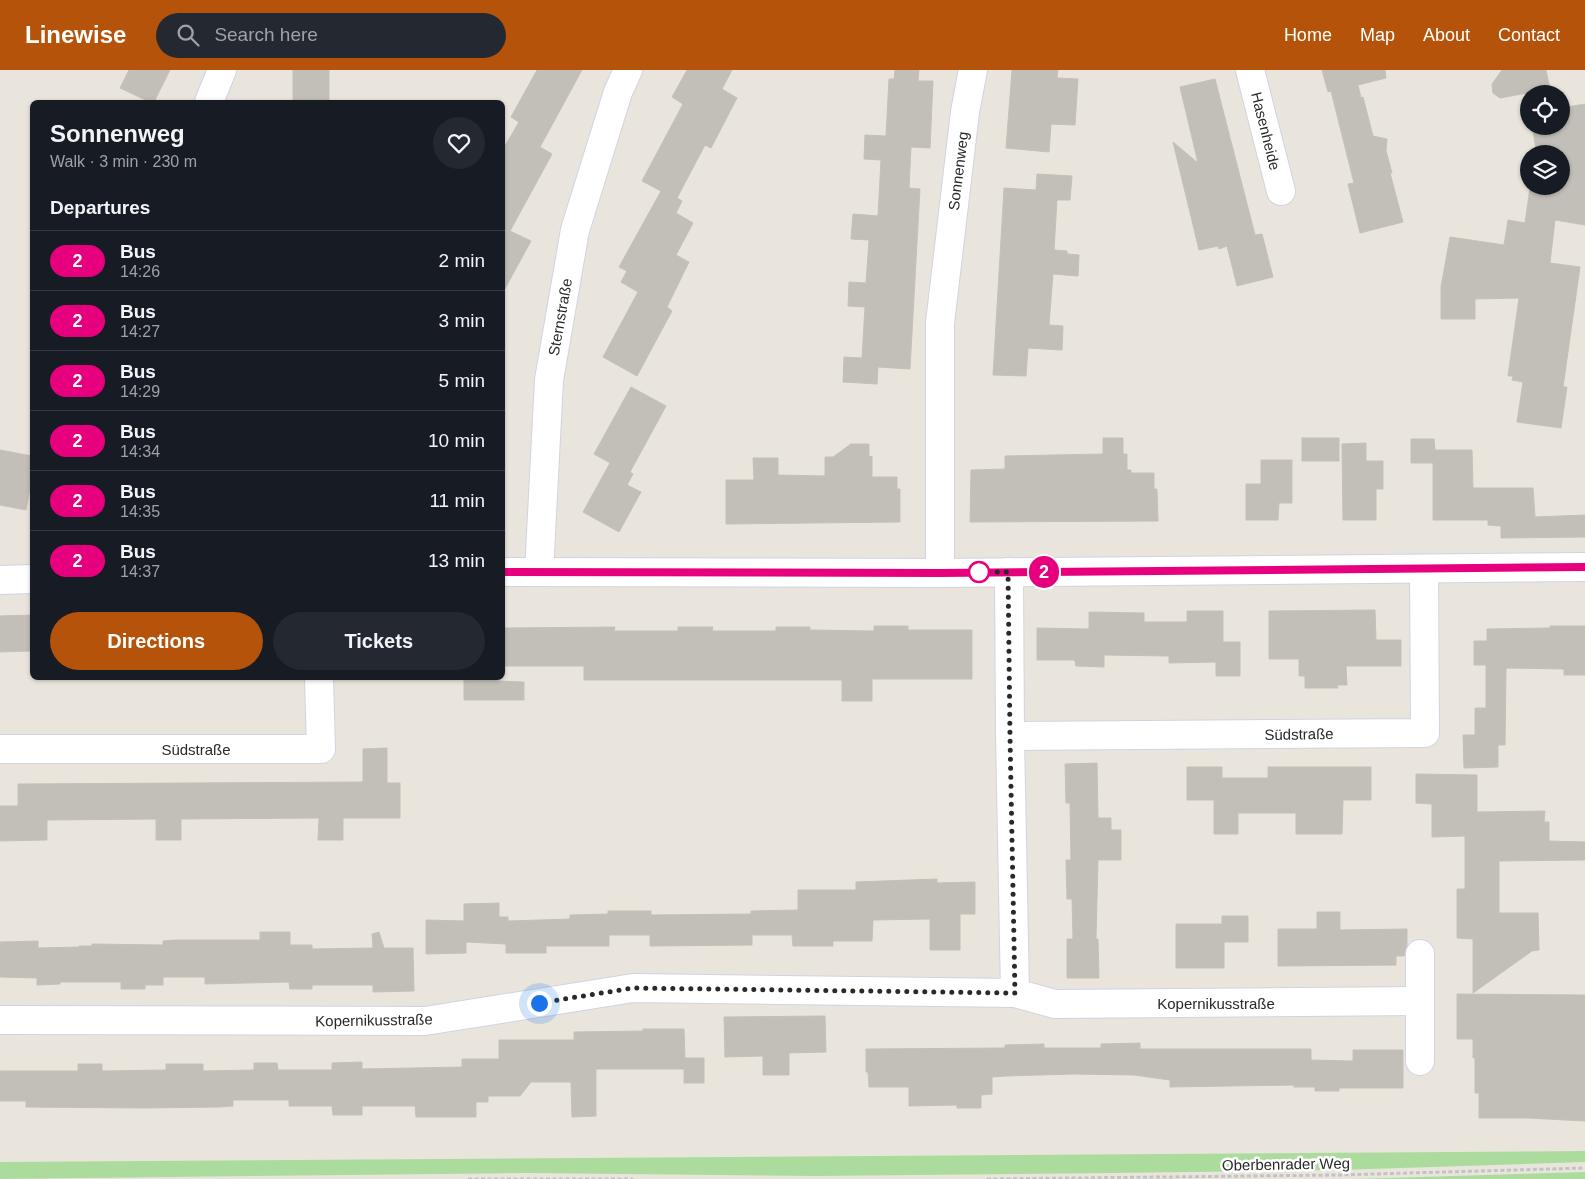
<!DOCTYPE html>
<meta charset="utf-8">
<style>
body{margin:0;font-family:Arial,sans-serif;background:#242831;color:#f1f3f6;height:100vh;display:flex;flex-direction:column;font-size:19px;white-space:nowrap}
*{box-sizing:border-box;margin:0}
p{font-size:16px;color:#9ea1a6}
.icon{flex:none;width:28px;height:28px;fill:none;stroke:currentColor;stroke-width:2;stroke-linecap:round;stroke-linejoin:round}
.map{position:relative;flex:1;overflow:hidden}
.side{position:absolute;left:30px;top:30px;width:475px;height:580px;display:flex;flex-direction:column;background:#171b24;border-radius:8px;box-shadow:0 1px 4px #0004}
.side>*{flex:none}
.badge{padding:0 10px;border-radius:16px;font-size:18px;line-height:32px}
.buttons{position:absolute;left:1520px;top:15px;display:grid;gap:10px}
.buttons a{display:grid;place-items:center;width:50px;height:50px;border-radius:50%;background:#171b24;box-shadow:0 1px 4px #0004;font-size:25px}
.you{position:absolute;width:25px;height:25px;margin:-12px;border:4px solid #fff;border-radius:50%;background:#1a73e8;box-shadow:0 0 0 8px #1a73e833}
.map>.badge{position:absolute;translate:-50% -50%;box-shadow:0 0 0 2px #fff}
h2{padding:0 20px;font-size:19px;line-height:45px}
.round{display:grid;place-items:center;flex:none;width:52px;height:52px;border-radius:26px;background:#242831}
.overview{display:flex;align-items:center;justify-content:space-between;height:85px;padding:0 20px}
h1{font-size:24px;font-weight:800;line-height:38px}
.cta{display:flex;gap:10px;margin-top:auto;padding:10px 20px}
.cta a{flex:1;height:58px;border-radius:30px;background:#b45309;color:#fff;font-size:20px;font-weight:800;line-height:58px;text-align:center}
.cta a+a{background:#242831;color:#f1f3f6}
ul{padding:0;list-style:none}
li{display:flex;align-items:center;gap:15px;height:60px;padding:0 20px;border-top:1px solid #363941}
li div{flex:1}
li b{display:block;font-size:19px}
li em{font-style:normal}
li .badge{min-width:55px;font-weight:700;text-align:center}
header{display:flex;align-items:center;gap:30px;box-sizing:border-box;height:70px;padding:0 25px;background:#b45309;color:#fff}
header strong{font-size:24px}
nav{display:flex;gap:28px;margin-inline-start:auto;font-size:18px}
.search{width:350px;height:45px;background:#242831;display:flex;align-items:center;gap:12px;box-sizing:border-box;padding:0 18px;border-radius:28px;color:#9ea1a6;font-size:19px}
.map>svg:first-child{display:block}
</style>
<header>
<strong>Linewise</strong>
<div class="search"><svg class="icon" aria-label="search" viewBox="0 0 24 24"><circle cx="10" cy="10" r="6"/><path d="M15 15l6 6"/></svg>Search here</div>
<nav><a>Home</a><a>Map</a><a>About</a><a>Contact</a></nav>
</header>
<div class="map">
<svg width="1585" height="1109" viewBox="0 0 1585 1109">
<rect width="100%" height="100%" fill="#eae5dc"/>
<g fill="#acdc9d">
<polygon points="1585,1081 1585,1092 1339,1100 1113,1103 817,1106 526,1103 0,1109 0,1092"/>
<polygon points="1585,1102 1585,1109 1355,1109"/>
</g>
<g fill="#c2bfb8" stroke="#c5c1b6">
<polygon points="129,0 170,0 154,32 150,32 120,18"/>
<rect x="293" y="0" width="36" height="32"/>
<polygon points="537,0 582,0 540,77 552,84 510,161 531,171 502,224 502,81 519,52 511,47"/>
<polygon points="687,0 732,0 722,19 737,28 711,78 705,75 677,128 682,131 676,143 693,153 676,185 689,192 667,237 672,241 637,306 603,287 638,222 621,212 627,201 619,197 661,121 642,111 683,34 672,27"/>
<polygon points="895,0 919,0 918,11 933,11 930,78 911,77 909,118 920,119 910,299 878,297 877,314 843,312 844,287 862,288 865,237 848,236 849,212 866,213 869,170 851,169 853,144 878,146 881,90 864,89 865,65 886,66 889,9 894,9"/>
<polygon points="1012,0 1058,0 1057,8 1078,9 1075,55 1051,54 1049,82 1006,78"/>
<polygon points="1322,0 1385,0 1386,8 1358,15 1361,28 1363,27 1373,66 1387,69 1386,81 1392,103 1390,103 1403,152 1360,163 1348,114 1354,113 1331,21 1328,22"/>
<polygon points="1502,0 1546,0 1551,24 1529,24 1529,32 1527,23 1500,28 1493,23 1492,14"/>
<polygon points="1215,9 1255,165 1262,164 1273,207 1237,216 1227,176 1219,179 1218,176 1199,180 1173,72 1198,93 1180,17"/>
<polygon points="1585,34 1585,155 1555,150 1550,193 1580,197 1563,317 1567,317 1561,358 1517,352 1523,312 1512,310 1513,306 1508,306 1519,228 1475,229 1475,249 1441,249 1441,217 1450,167 1504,175 1508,150 1525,153 1530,118 1542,120 1542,116 1561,116 1561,84 1537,84 1532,56 1561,56 1561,38"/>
<polygon points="1037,104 1072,106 1070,130 1057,130 1054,180 1067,181 1067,184 1079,185 1078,206 1053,204 1049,255 1063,256 1062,280 1028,278 1026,306 993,305 1004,118 1036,120"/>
<polygon points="631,317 666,336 630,402 633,404 627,415 641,422 619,462 583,442 610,393 594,384"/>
<polygon points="1103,368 1123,368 1123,384 1127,384 1127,400 1131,400 1131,403 1154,403 1154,419 1157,419 1158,451 970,452 971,400 1005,399 1005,386 1103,384"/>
<rect x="1302" y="368" width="37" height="23"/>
<polygon points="1411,369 1434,369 1435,380 1472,380 1473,418 1533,418 1535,447 1585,445 1585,467 1501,468 1501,456 1488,455 1488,450 1433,450 1433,393 1411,393"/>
<polygon points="1366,373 1366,391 1383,391 1383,419 1376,419 1376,450 1343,450 1342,374"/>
<polygon points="851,374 869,374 869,387 872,386 872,407 897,407 897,419 900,419 900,452 726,454 726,410 754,410 753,388 778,388 778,405 825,406 825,387 833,387"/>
<polygon points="0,380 32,386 32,407 26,440 0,435"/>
<polygon points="1261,390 1292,390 1292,433 1279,433 1278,450 1246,450 1246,414 1261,414"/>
<polygon points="1375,540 1376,570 1401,570 1401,596 1346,596 1347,615 1337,615 1338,618 1305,618 1305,606 1299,606 1299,589 1269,589 1269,541"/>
<polygon points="1187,541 1223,541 1223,572 1240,572 1240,606 1216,606 1216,592 1169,593 1169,586 1104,585 1104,597 1076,596 1075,591 1074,590 1037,590 1037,558 1089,559 1089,542 1144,543 1144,552 1187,552"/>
<polygon points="32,545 32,581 0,582 0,546"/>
<polygon points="874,556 908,556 908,560 972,560 972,609 872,609 872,631 842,631 842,610 584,610 584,596 502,596 502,558 615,557 614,561 678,561 678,557 713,557 712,561 776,561 776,557 810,557 810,560 874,561"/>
<polygon points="1550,556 1585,556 1585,605 1564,605 1564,599 1506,598 1505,675 1498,675 1498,697 1464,698 1463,665 1475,665 1475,638 1486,638 1486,595 1474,595 1474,571 1487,571 1487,559 1550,558"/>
<polygon points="469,608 497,608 497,611 524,612 524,630 464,630 464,610 469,610"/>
<polygon points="387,678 387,713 400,713 400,748 343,748 343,770 318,770 319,748 181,749 181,770 156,770 156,749 47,750 47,770 0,771 0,736 18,736 18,714 363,712 363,679"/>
<polygon points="1097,693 1098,748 1111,748 1111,760 1121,760 1121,790 1098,790 1096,869 1098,869 1099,908 1067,908 1067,869 1073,869 1072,829 1067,829 1066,790 1071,790 1070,733 1066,733 1065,694"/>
<polygon points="1187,697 1222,697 1222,708 1268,708 1268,697 1371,697 1371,730 1343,730 1342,764 1296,764 1296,743 1238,743 1238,764 1214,764 1214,730 1187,730"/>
<polygon points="1416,704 1477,705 1477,742 1545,741 1544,752 1549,752 1549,771 1585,772 1585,790 1499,791 1499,843 1538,843 1539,880 1532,881 1473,923 1473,869 1457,868 1457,819 1465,819 1465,766 1432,767 1432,734 1416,733"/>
<polygon points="937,809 937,813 975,812 975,844 960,844 960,880 930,880 930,849 873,850 872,871 833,871 833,876 793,876 792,865 752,865 752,875 650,876 650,865 609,865 609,876 546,876 546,883 506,883 506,874 466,872 466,883 426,884 426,850 464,851 464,834 499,833 499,847 508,847 508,851 570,849 570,845 608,844 608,841 651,841 651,845 751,844 751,841 798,840 798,820 856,820 856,812"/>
<polygon points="1317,842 1340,842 1340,860 1407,859 1407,875 1404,886 1396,886 1396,895 1278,896 1278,859 1317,859"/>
<polygon points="1222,846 1248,846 1248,872 1224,872 1224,898 1176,898 1176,854 1222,854"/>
<polygon points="260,862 290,862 290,875 312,875 312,879 373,878 372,864 379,862 384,878 413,878 414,921 373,922 373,915 312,915 312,919 290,919 289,912 205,914 205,907 163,907 163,915 145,915 145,919 121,919 121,912 60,912 60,914 37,915 37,908 0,907 0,872 38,871 38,878 79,877 79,876 92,876 92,874 163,875 163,871 176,870 260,870"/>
<polygon points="1457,924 1585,925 1585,1051 1527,1048 1479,1048 1479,1023 1475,1023 1475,988 1473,988 1473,969 1457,969"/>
<polygon points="825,946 826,982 789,983 789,1005 763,1005 763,986 725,987 724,947"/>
<polygon points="643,959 684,959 685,988 704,988 704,1013 684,1013 684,999 596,999 596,1046 572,1047 571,1012 531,1012 520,1026 488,1026 488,1032 476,1032 476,1047 416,1047 415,1036 362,1036 362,1045 333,1045 332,1036 289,1036 289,1030 233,1030 233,1036 219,1037 142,1038 26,1037 26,1031 0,1031 0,1001 78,1001 78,994 102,994 102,1001 166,1000 166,994 203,994 203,1001 254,1000 254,993 277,993 278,1000 332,1000 332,993 362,992 362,999 462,997 462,989 499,989 499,970 574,970 574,962 643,961"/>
<polygon points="1140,973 1140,979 1311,979 1311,990 1353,991 1353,980 1403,980 1403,1018 1339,1018 1339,1021 1315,1021 1315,1017 1294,1017 1294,1015 1170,1017 1170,1010 1134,1005 1073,1004 1007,1006 992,1007 992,1024 981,1025 981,1038 957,1038 957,1035 909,1036 909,1017 869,1017 868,1002 866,1002 866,979 1005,978 1005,975 1044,974 1044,978 1101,978 1101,974"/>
</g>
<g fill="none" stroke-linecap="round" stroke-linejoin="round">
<g stroke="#d1d3e1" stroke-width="30">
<g id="minor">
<polyline points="1250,0 1281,121"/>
<polyline points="209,32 222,0"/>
<polyline points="502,502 940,503 1585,497"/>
<polyline points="539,502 549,310 575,160 618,22 628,0"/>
<polyline points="1009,502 1010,666 1015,923"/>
<polyline points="940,503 940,253 965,42 973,0"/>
<polyline points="0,510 32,509"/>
<polyline points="1010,666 1425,663 1424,499"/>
<polyline points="0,679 321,679 319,608"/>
<polyline points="1420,884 1420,991"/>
<polyline points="0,950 425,951 633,918 1015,923 1055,934 1420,931"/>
</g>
</g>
<g stroke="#c3c3c3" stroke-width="3" stroke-dasharray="4 2.5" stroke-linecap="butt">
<polyline points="468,1109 633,1109"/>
<polyline points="987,1109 1338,1105 1585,1098"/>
</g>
<use href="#minor" stroke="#fff" stroke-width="28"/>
</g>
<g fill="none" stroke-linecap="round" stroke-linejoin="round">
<g stroke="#fff" stroke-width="11">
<polyline id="line" points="502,502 940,503 1585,497"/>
</g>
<use href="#line" stroke="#e6007e" stroke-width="8"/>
<polyline stroke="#292929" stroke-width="5" stroke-dasharray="0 9" points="539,933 633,918 1015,923 1010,666 1008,502 979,502"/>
</g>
<circle fill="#fff" stroke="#e6007e" stroke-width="2.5" cx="979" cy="502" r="10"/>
<g text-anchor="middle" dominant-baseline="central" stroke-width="5" stroke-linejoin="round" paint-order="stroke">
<g font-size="15" fill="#292929" stroke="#fff">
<text transform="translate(1266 61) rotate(76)">Hasenheide</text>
<text transform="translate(958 101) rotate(-83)">Sonnenweg</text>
<text transform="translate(560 247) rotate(-80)">Sternstraße</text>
<text transform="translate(1299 664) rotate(-1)">Südstraße</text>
<text x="196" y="679">Südstraße</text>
<text x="1216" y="933">Kopernikusstraße</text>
<text transform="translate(374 950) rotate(-1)">Kopernikusstraße</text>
<text transform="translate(1286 1094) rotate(-1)">Oberbenrader Weg</text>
</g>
</g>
</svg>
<div class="buttons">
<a><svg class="icon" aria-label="locate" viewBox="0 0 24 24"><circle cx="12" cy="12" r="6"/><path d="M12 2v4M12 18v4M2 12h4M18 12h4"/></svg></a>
<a><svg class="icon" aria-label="layers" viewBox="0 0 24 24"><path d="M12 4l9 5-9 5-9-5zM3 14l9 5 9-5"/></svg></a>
</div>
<div class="you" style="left:539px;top:933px"></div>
<b class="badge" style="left:1044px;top:502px;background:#e6007e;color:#fff">2</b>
<section class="side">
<div class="overview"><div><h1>Sonnenweg</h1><p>Walk · 3 min · 230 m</p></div><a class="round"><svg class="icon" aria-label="heart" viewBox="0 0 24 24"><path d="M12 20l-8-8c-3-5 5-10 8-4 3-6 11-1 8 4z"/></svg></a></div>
<h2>Departures</h2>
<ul>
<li><span class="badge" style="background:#e6007e;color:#fff">2</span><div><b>Bus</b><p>14:26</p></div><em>2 min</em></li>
<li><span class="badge" style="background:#e6007e;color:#fff">2</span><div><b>Bus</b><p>14:27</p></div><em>3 min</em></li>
<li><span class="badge" style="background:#e6007e;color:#fff">2</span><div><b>Bus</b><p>14:29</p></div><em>5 min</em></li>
<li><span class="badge" style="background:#e6007e;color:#fff">2</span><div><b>Bus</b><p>14:34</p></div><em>10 min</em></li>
<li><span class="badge" style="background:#e6007e;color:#fff">2</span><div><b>Bus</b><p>14:35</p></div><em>11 min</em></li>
<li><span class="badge" style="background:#e6007e;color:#fff">2</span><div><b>Bus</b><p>14:37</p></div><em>13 min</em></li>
</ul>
<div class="cta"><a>Directions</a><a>Tickets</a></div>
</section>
</div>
